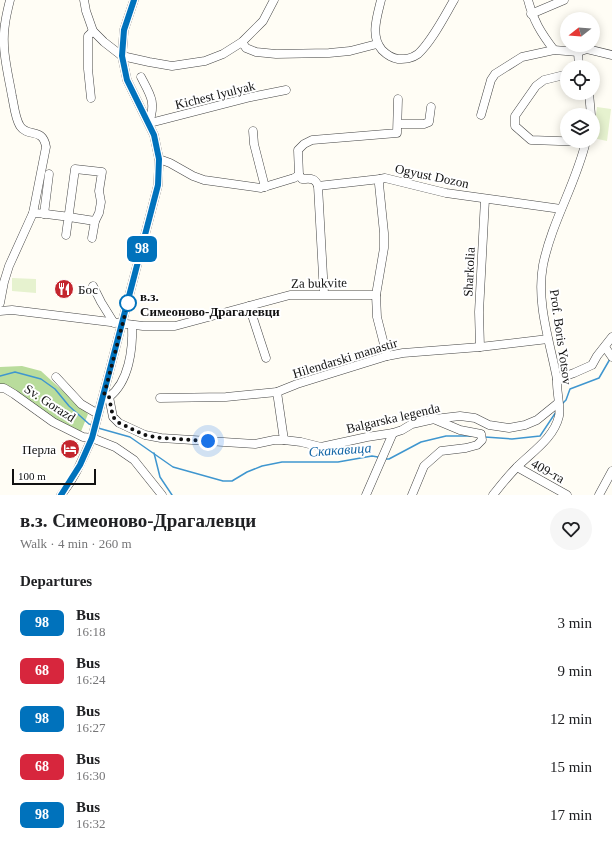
<!DOCTYPE html>
<meta charset="utf-8">
<style>
body{margin:0;font-family:Georgia,serif;background:#f6f6f6;color:#202124;height:100vh;display:flex;flex-direction:column;font-size:15px;white-space:nowrap}
*{box-sizing:border-box;margin:0}
p{font-size:13px;color:#757577}
.icon{flex:none;width:22px;height:22px;fill:none;stroke:currentColor;stroke-width:2;stroke-linecap:round;stroke-linejoin:round}
.map{position:relative;height:495px;overflow:hidden}
.drawer{display:flex;flex-direction:column;background:#fff;flex:1}
.drawer>*{flex:none}
.badge{padding:0 8px;border-radius:6px;font-size:14px;line-height:26px}
.needle{width:26px;rotate:253deg}
.tools{position:absolute;left:560px;top:12px;display:grid;gap:8px}
.tools a{display:grid;place-items:center;width:40px;height:40px;border-radius:50%;background:#fff;box-shadow:0 2px 10px #0003;font-size:20px}
.scale{position:absolute;left:12px;bottom:10px;width:84px;box-sizing:border-box;padding-left:4px;border:2px solid #111;border-top:0;font-size:11px;line-height:14px;white-space:nowrap;color:#111;-webkit-text-stroke:3px #fff;paint-order:stroke}
.you{position:absolute;width:20px;height:20px;margin:-10px;border:3px solid #fff;border-radius:50%;background:#1a73e8;box-shadow:0 0 0 6px #1a73e833}
.map>.badge{position:absolute;translate:-50% -50%;box-shadow:0 0 0 2px #fff}
h2{padding:0 20px;font-size:15px;line-height:36px}
.round{display:grid;place-items:center;flex:none;width:42px;height:42px;border-radius:21px;background:#f6f6f6}
.summary{display:flex;align-items:center;justify-content:space-between;height:68px;padding:0 20px}
h1{font-size:19px;font-weight:700;line-height:30px}
ul{padding:0;list-style:none}
li{display:flex;align-items:center;gap:12px;height:48px;padding:0 20px}
li div{flex:1}
li b{display:block;font-size:15px}
li em{font-style:normal}
li .badge{min-width:44px;font-weight:700;text-align:center}
.map>svg:first-child{display:block}
</style>
<div class="map">
<svg width="612" height="495" viewBox="0 0 612 495">
<rect width="100%" height="100%" fill="#fffdf5"/>
<polygon fill="#b9dc9c" points="22,366 41,371 88,414 80,434 55,421 0,385 0,367"/>
<g fill="#e6f2cf">
<polygon points="597,107 611,109 607,141 593,138"/>
<polygon points="12,278 36,279 36,293 12,291"/>
</g>
<g fill="none" stroke-linecap="round" stroke-linejoin="round">
<g stroke="#3f96cf" stroke-width="1.5">
<polyline points="0,376 15,372 41,379 55,389 69,406 89,424 93,425"/>
<polyline points="562,404 566,400 570,389 599,378 610,359"/>
<polyline points="98,428 130,437 173,467 223,481 232,481 247,472 262,466 282,462 338,462 372,456 378,457"/>
<polyline points="485,437 512,439 540,436 556,412"/>
<polyline points="154,453 160,477 172,495"/>
<polyline points="386,459 389,459 421,442 446,436 473,436"/>
</g>
<g stroke="#444" stroke-width="9">
<g id="minor">
<polyline points="84,0 86,11 93,31 104,42 122,56 149,62 172,66 205,61 223,54 242,42 263,21 274,0"/>
<path d="M381 0C377 17 370 36 382 50 386 54 392 58 398 59 406 59 411 59 418 54 432 41 444 17 454 0"/>
<path d="M528 0C533 20 541 33 554 50"/>
<polyline points="531,14 564,0"/>
<polyline points="242,42 246,48 256,52 276,54 329,53 350,51 377,44"/>
<polyline points="578,52 579,67"/>
<polyline points="564,75 544,80 536,86 515,116 515,126 531,140 586,142"/>
<path d="M141 77C151 96 156 102 149 123"/>
<polyline points="589,93 591,115"/>
<polyline points="91,98 88,69 88,36 93,31"/>
<polyline points="481,115 491,80 495,74 522,57 554,50 578,52 587,49 612,55"/>
<polyline points="150,123 251,97 286,90"/>
<polyline points="398,124 424,124 429,122 431,107"/>
<polyline points="253,131 254,144 265,187"/>
<polyline points="159,159 170,163 193,176 204,180 261,188 294,178 299,175"/>
<polyline points="299,175 298,150 304,144 312,140 397,133 398,99"/>
<path d="M299 175 302 179C310 179 315 177 318 186L324 294"/>
<polyline points="318,186 380,179"/>
<path d="M33 213C54 214 74 218 95 221L99 213 101 202 99 191 102 172 75 169 66 235"/>
<polyline points="44,214 49,174"/>
<polyline points="92,238 95,221"/>
<polyline points="93,286 101,302 114,323"/>
<path d="M0 303 4 282 9 266 33 213 46 147C43 127 28 138 20 126 15 118 14 105 12 96 8 73 1 48 5 24 6 16 8 8 10 0"/>
<polyline points="249,306 266,358"/>
<polyline points="0,311 12,310 143,326 175,326 290,295 376,295"/>
<polyline points="480,347 479,312 485,199"/>
<polyline points="605,347 612,357"/>
<polyline points="387,356 377,317 376,295 384,248 384,233 379,184 380,179 385,178 446,193 561,209"/>
<polyline points="56,377 81,404 98,414"/>
<polyline points="557,379 574,373 592,365 597,356 612,337"/>
<polyline points="0,388 4,388 14,394 53,422 83,437 92,438 115,447 134,460 162,495"/>
<polyline points="277,392 284,440"/>
<polyline points="104,395 109,397 113,417 119,423 145,435 161,438 255,444 274,440 284,440 301,442 321,447 367,437 393,433 402,430 412,424 434,419 460,416 475,418 489,425 509,428 525,425 537,420 558,403"/>
<path d="M109 397C129 382 133 349 132 325"/>
<polyline points="160,398 226,397 277,392 297,384 387,356 403,353 480,347 548,339"/>
<polyline points="517,467 567,495"/>
<path d="M61 495C75 478 83 458 92 438L158 185 159 159 154 135 127 80 122 56 124 30 134 0"/>
<polyline points="366,495 393,433"/>
<polyline points="412,495 424,466 441,451 466,448 477,445 482,440 481,434 460,430 436,420"/>
<path d="M493 495C501 485 508 476 517 467 532 452 554 438 559 416 561 409 556 388 557 379 550 342 536 303 543 265 552 221 576 184 586 141"/>
<polyline points="599,495 612,471"/>
</g>
</g>
<use href="#minor" stroke="#fff" stroke-width="8"/>
</g>
<g fill="none" stroke-linecap="round" stroke-linejoin="round">
<g stroke="#fff" stroke-width="9">
<polyline id="line" points="61,495 80,465 92,438 158,185 159,159 154,135 127,80 122,56 124,30 134,0"/>
</g>
<use href="#line" stroke="#0072bc" stroke-width="6"/>
<polyline stroke="#111" stroke-width="4" stroke-dasharray="0 7.2" points="128,303 104,395 109,397 113,417 119,423 145,435 161,438 208,441"/>
</g>
<defs>
<g id="restaurant-disc" transform="scale(1)"><circle r="9.5" fill="#c4262e" stroke="#fff"/><path d="M-5-6h1v4h1v-4h1v4h1v-4h1v5L-1.5 .5V6h-2V.5L-5-1ZM5-6V6H3V1.5H1.5Q1.5-4 5-6Z" fill="#fff"/></g>
<g id="hotel-disc" transform="scale(1)"><circle r="9.5" fill="#c4262e" stroke="#fff"/><path d="M-6-4.5h1.5V1H6V5H4.5V3h-9V5H-6ZM-4 0a1.8 1.8 0 1 1 3.6 0ZM.5 0V-2.5h3Q6-2.5 6 0Z" fill="#fff"/></g>
</defs>
<g fill-rule="evenodd">
<use href="#restaurant-disc" x="64" y="289"/>
<use href="#hotel-disc" x="70" y="449"/>
</g>
<circle fill="#fff" stroke="#0072bc" stroke-width="2" cx="128" cy="303" r="8"/>
<g text-anchor="middle" dominant-baseline="central" stroke-width="4" stroke-linejoin="round" paint-order="stroke">
<g font-size="13" fill="#111" stroke="#fff">
<text transform="translate(215 95) rotate(-14)">Kichest lyulyak</text>
<text transform="translate(432 176) rotate(12)">Ogyust Dozon</text>
<text transform="translate(469 272) rotate(-87)">Sharkolia</text>
<text transform="translate(319 283) rotate(-1)">Za bukvite</text>
<text transform="translate(561 337) rotate(82)">Prof. Boris Yotsov</text>
<text transform="translate(345 358) rotate(-17)">Hilendarski manastir</text>
<text transform="translate(50 403) rotate(33)">Sv. Gorazd</text>
<text transform="translate(393 418) rotate(-13)">Balgarska legenda</text>
<text transform="translate(548 471) rotate(29)">409-та</text>
</g>
<g font-size="13" fill="#111" stroke="#fff" text-anchor="start">
<text x="78" y="289">Бос</text>
<text x="56" y="449" text-anchor="end">Перла</text>
</g>
<g font-size="13" font-weight="bold" fill="#111" stroke="#fff" text-anchor="start">
<text x="140" y="296">в.з.<tspan x="140" dy="15">Симеоново-Драгалевци</tspan></text>
</g>
<g font-size="14" font-style="italic" fill="#1768a6" stroke="#fff">
<text transform="translate(340 450) rotate(-4)">Скакавица</text>
</g>
</g>
</svg>
<div class="tools">
<a><svg class="needle" viewBox="-14 -14 28 28"><path d="M0-13l5 13h-10z" fill="#e53935"/><path d="M0 13l5-13h-10z" fill="#757577"/></svg></a>
<a><svg class="icon" aria-label="locate" viewBox="0 0 24 24"><circle cx="12" cy="12" r="6"/><path d="M12 2v4M12 18v4M2 12h4M18 12h4"/></svg></a>
<a><svg class="icon" aria-label="layers" viewBox="0 0 24 24"><path d="M12 4l9 5-9 5-9-5zM3 14l9 5 9-5"/></svg></a>
</div>
<div class="scale">100 m</div>
<div class="you" style="left:208px;top:441px"></div>
<b class="badge" style="left:142px;top:249px;background:#0072bc;color:#fff">98</b>
</div>
<section class="drawer">
<div class="summary"><div><h1>в.з. Симеоново-Драгалевци</h1><p>Walk · 4 min · 260 m</p></div><a class="round"><svg class="icon" aria-label="heart" viewBox="0 0 24 24"><path d="M12 20l-8-8c-3-5 5-10 8-4 3-6 11-1 8 4z"/></svg></a></div>
<h2>Departures</h2>
<ul>
<li><span class="badge" style="background:#0072bc;color:#fff">98</span><div><b>Bus</b><p>16:18</p></div><em>3 min</em></li>
<li><span class="badge" style="background:#d7263d;color:#fff">68</span><div><b>Bus</b><p>16:24</p></div><em>9 min</em></li>
<li><span class="badge" style="background:#0072bc;color:#fff">98</span><div><b>Bus</b><p>16:27</p></div><em>12 min</em></li>
<li><span class="badge" style="background:#d7263d;color:#fff">68</span><div><b>Bus</b><p>16:30</p></div><em>15 min</em></li>
<li><span class="badge" style="background:#0072bc;color:#fff">98</span><div><b>Bus</b><p>16:32</p></div><em>17 min</em></li>
</ul>
</section>
